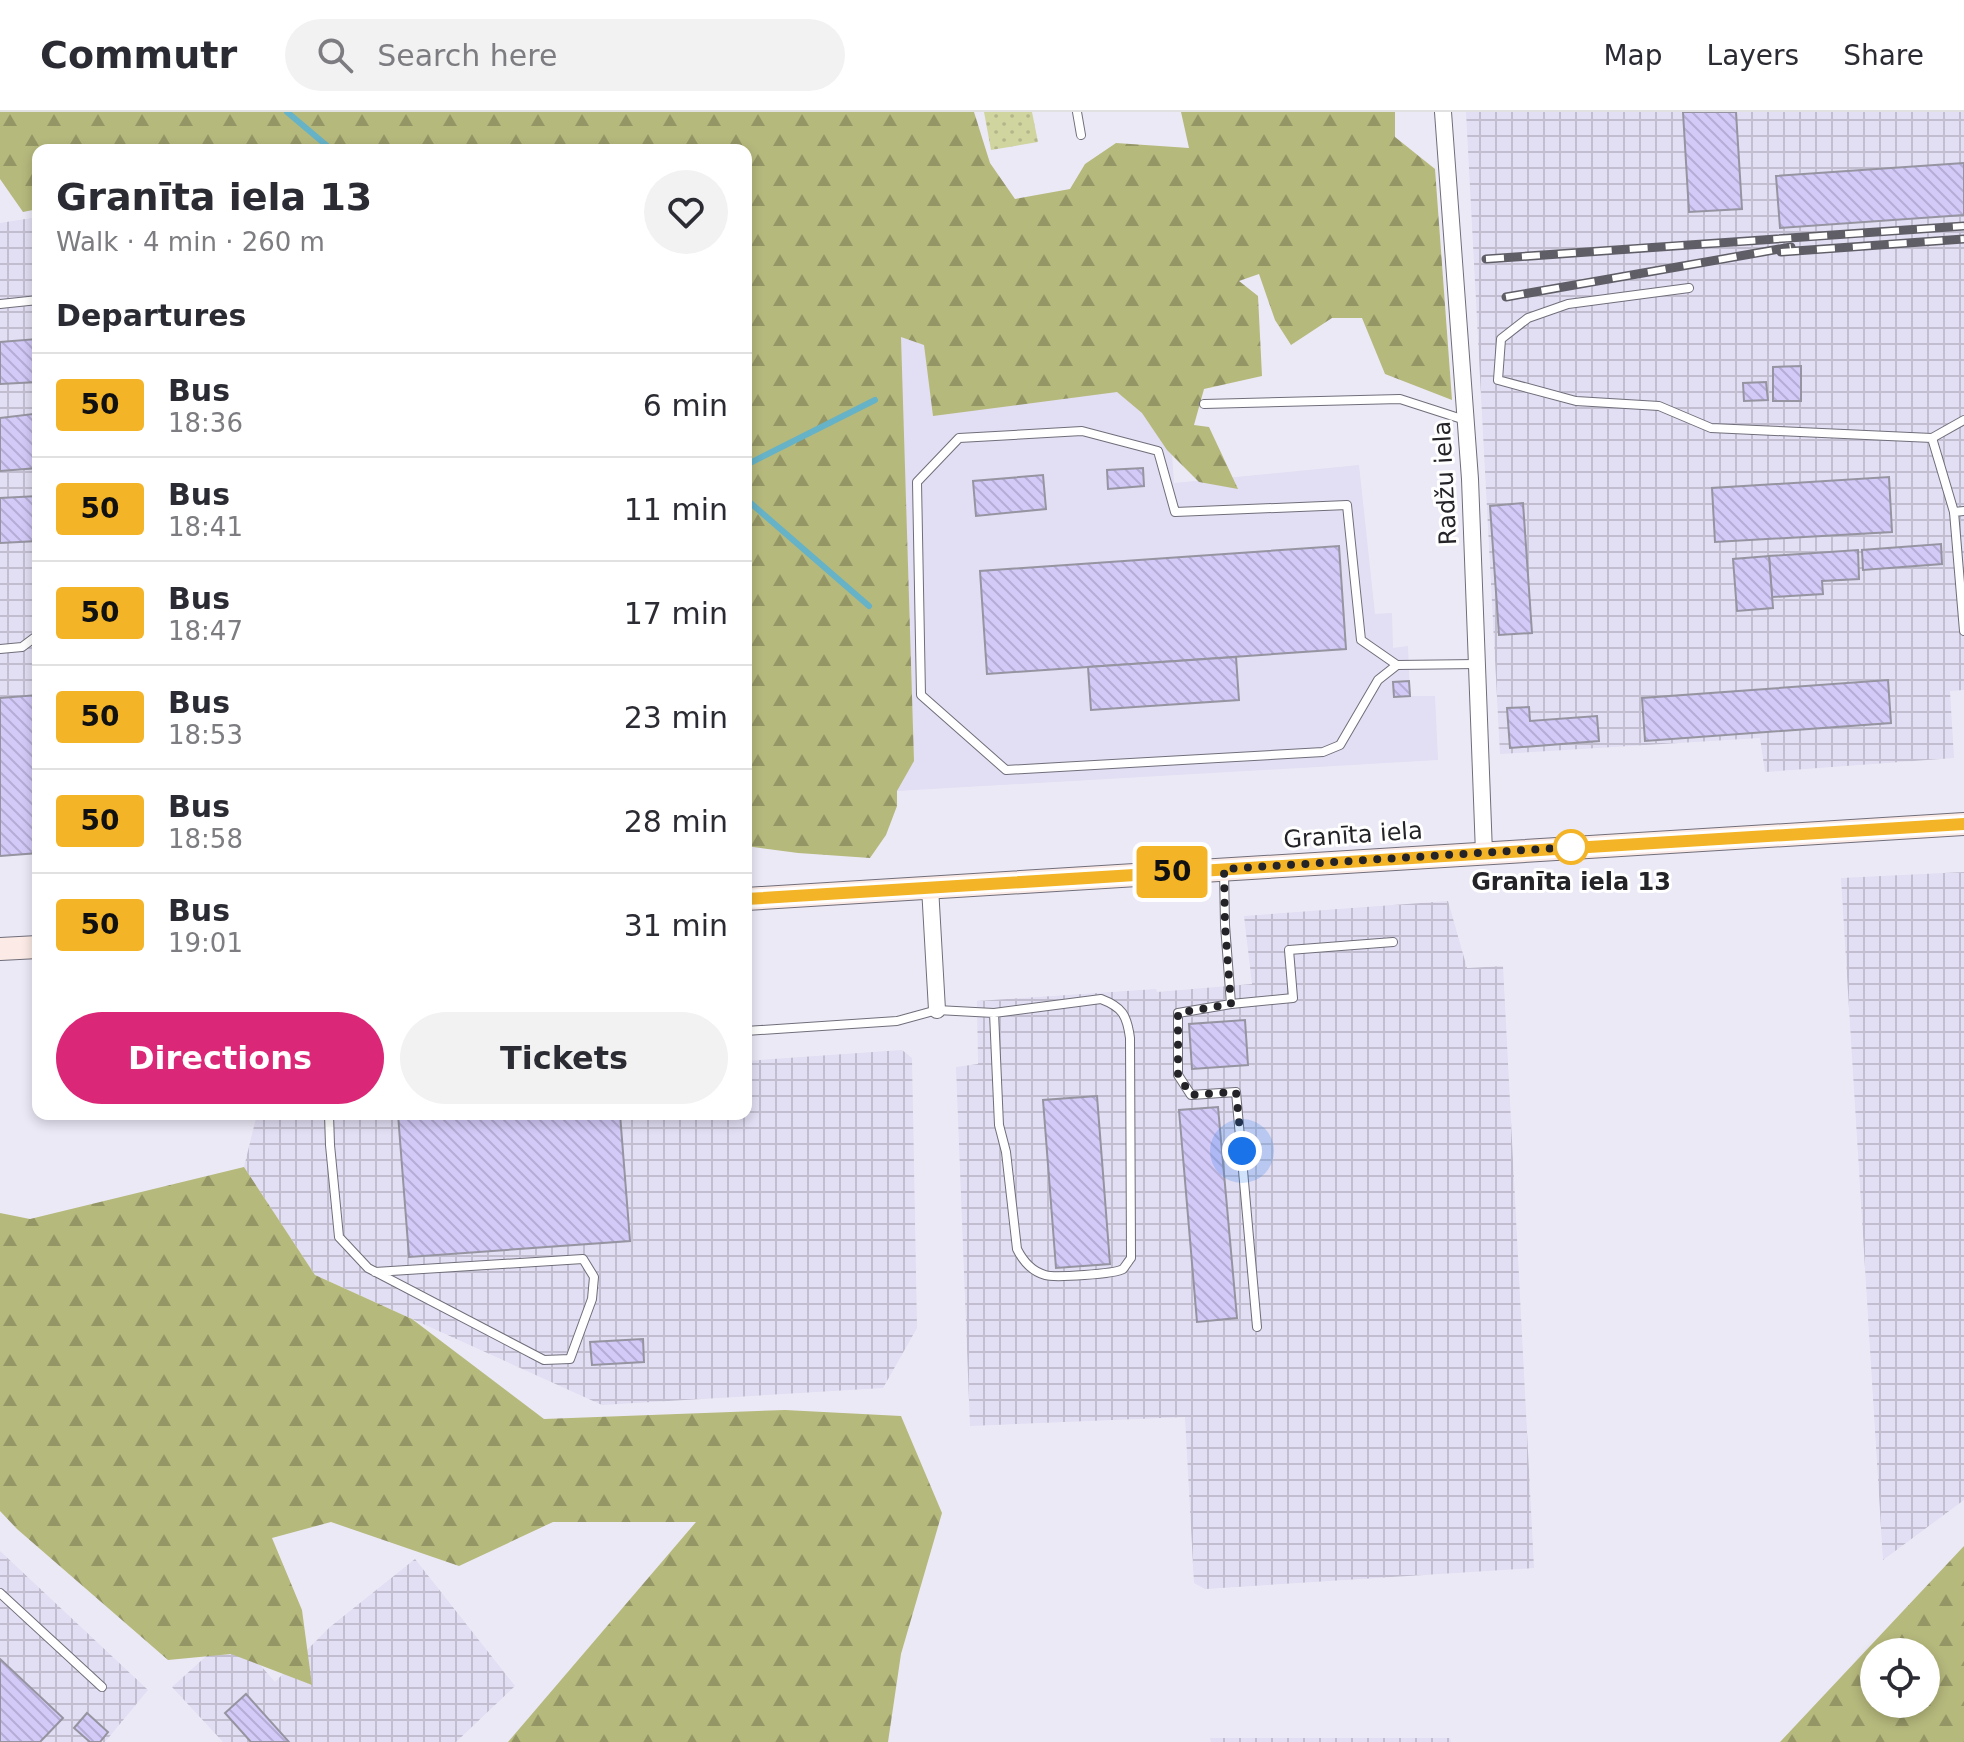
<!DOCTYPE html>
<meta charset="utf-8">
<style>
body{margin:0;font-family:"DejaVu Sans",sans-serif;background:#f2f2f3;color:#2b2b33;height:100vh;display:flex;flex-direction:column;font-size:30px;white-space:nowrap}
*{box-sizing:border-box;margin:0}
p{font-size:26px;color:#7c7c81}
.icon{flex:none;width:44px;height:44px;fill:none;stroke:currentColor;stroke-width:2;stroke-linecap:round;stroke-linejoin:round}
.map{position:relative;flex:1;overflow:hidden}
.sheet{position:absolute;left:32px;top:32px;width:720px;height:976px;display:flex;flex-direction:column;background:#fff;border-radius:16px;box-shadow:0 4px 12px #0003}
.sheet>*{flex:none}
.badge{padding:0 16px;border-radius:6px;font-size:28px;line-height:52px}
.buttons{position:absolute;left:1860px;top:1526px;display:grid;gap:16px}
.buttons a{display:grid;place-items:center;width:80px;height:80px;border-radius:50%;background:#fff;box-shadow:0 4px 12px #0003;font-size:40px}
.you{position:absolute;width:40px;height:40px;margin:-20px;border:6px solid #fff;border-radius:50%;background:#1a73e8;box-shadow:0 0 0 12px #1a73e833}
.map>.badge{position:absolute;translate:-50% -50%;box-shadow:0 0 0 4px #fff}
h2{padding:0 24px;font-size:30px;line-height:72px}
.round{display:grid;place-items:center;flex:none;width:84px;height:84px;border-radius:42px;background:#f2f2f3}
.headline{display:flex;align-items:center;justify-content:space-between;height:136px;padding:0 24px}
h1{font-size:38px;font-weight:800;line-height:60px}
.cta{display:flex;gap:16px;margin-top:auto;padding:16px 24px}
.cta a{flex:1;height:92px;border-radius:48px;background:#db2777;color:#fff;font-size:32px;font-weight:800;line-height:92px;text-align:center}
.cta a+a{background:#f2f2f3;color:#2b2b33}
ul{padding:0;list-style:none}
li{display:flex;align-items:center;gap:24px;height:104px;padding:0 24px;border-top:2px solid #e1e1e2}
li div{flex:1}
li b{display:block;font-size:30px}
li em{font-style:normal}
li .badge{min-width:88px;font-weight:700;text-align:center}
header{display:flex;align-items:center;gap:48px;box-sizing:border-box;height:112px;padding:0 40px;background:#fff;border-bottom:2px solid #e1e1e2}
header strong{font-size:38px}
nav{display:flex;gap:44px;margin-inline-start:auto;font-size:28px}
.search{width:560px;height:72px;background:#f2f2f3;display:flex;align-items:center;gap:20px;box-sizing:border-box;padding:0 28px;border-radius:44px;color:#7c7c81;font-size:30px}
.map>svg:first-child{display:block}
</style>
<header>
<strong>Commutr</strong>
<div class="search"><svg class="icon" aria-label="search" viewBox="0 0 24 24"><circle cx="10" cy="10" r="6"/><path d="M15 15l6 6"/></svg>Search here</div>
<nav><a>Map</a><a>Layers</a><a>Share</a></nav>
</header>
<div class="map">
<svg width="1964" height="1630" viewBox="0 0 1964 1630">
<defs>
<pattern id="industrial-grid" width="8" height="8" patternUnits="userSpaceOnUse" patternTransform="scale(2)"><rect width="8" height="8" fill="#e2def3"/><path d="M0 4h8M4 0v8" fill="none" stroke="#c2bed0"/></pattern>
<pattern id="grass-dots" width="8" height="8" patternUnits="userSpaceOnUse" patternTransform="scale(2)"><rect width="8" height="8" fill="#d0d49f"/><path d="M2 2h.1M6 6h.1" fill="none" stroke="#b2b689" stroke-width="1.8" stroke-linecap="round"/></pattern>
<pattern id="forest-firs" width="22" height="20" patternUnits="userSpaceOnUse" patternTransform="scale(2)"><rect width="22" height="20" fill="#b6b97c"/><path d="M5 1l3.5 6h-7zM16 11l3.5 6h-7z" fill="#949666"/></pattern>
<pattern id="building-back-hatch" width="6" height="6" patternUnits="userSpaceOnUse" patternTransform="scale(2)"><rect width="6" height="6" fill="#d3caf8"/><path d="M-1 5l2 2M0 0l6 6M5-1l2 2" fill="none" stroke="#b5add5"/></pattern>
</defs>
<rect width="100%" height="100%" fill="#ece9f7"/>
<polygon fill="#e2def3" points="1162,197 1174,371 1359,353 1375,502 1392,501 1393,536 1408,534 1410,584 1435,584 1438,648 897,679 879,210"/>
<g fill="url(#industrial-grid)">
<polygon points="1466,0 1964,0 1964,578 1950,579 1954,646 1765,660 1760,626 1500,642"/>
<polygon points="38,105 38,741 0,744 0,111"/>
<polygon points="1964,760 1964,1388 1883,1448 1841,766"/>
<polygon points="1448,789 1467,856 1503,854 1534,1456 1205,1477 1194,1471 1185,1305 970,1314 956,955 978,952 977,889 1156,877 1157,880 1252,872 1244,804"/>
<polygon points="902,938 912,946 917,1216 883,1276 602,1293 315,1163 244,1055 257,1002 746,1002 746,949"/>
<polygon points="0,1439 148,1578 105,1630 0,1630"/>
<polygon points="415,1447 515,1574 456,1630 223,1630 172,1575 232,1521 275,1570 330,1515"/>
<polygon points="1210,1626 1450,1626 1451,1630 1211,1630"/>
</g>
<polygon fill="url(#grass-dots)" points="984,0 1032,0 1038,30 991,38"/>
<g fill="url(#forest-firs)" fill-rule="evenodd">
<polygon points="0,0 974,0 990,51 1015,87 1070,77 1085,52 1116,31 1189,36 1181,0 1395,0 1395,25 1435,57 1452,288 1385,262 1362,206 1332,206 1291,233 1275,208 1259,162 1239,169 1258,184 1262,264 1204,277 1194,313 1209,315 1238,377 1199,370 1167,338 1142,301 1117,280 933,304 924,233 901,225 914,649 897,679 897,694 886,723 870,746 798,741 746,734 746,38 38,38 38,97 23,100 0,67"/>
<polygon points="244,1055 315,1163 412,1207 544,1307 785,1298 901,1304 942,1401 901,1542 888,1630 508,1630 696,1410 553,1410 459,1454 331,1410 272,1426 302,1498 312,1573 231,1542 168,1548 17,1417 0,1399 0,1101 30,1107"/>
<path d="M1964 1434V1630H1780ZM1926 1540V1592H1874V1540Z"/>
</g>
<g fill="none" stroke-linecap="round" stroke-linejoin="round">
<g stroke="#66b2c7" stroke-width="6">
<polyline points="287,0 332,38"/>
<polyline points="746,353 875,288"/>
<polyline points="746,387 869,494"/>
</g>
</g>
<g fill="url(#building-back-hatch)" stroke="#9694a0" stroke-width="2">
<polygon points="1683,0 1736,0 1742,97 1689,100"/>
<polygon points="1964,51 1964,103 1780,116 1776,64"/>
<polygon points="37,227 38,270 0,272 0,230"/>
<polygon points="1801,254 1801,289 1773,289 1773,255"/>
<polygon points="1766,270 1768,288 1744,289 1743,271"/>
<polygon points="33,302 34,304 38,304 38,356 0,359 0,306"/>
<polygon points="1143,356 1144,374 1108,377 1107,358"/>
<polygon points="1043,363 1046,397 976,404 973,369"/>
<polygon points="1889,365 1892,420 1715,430 1712,376"/>
<polygon points="38,384 38,429 0,431 0,386"/>
<polygon points="1523,391 1532,521 1499,523 1490,394"/>
<polygon points="1941,432 1942,452 1863,458 1862,438"/>
<polygon points="1339,434 1346,537 987,562 980,459"/>
<polygon points="1858,438 1859,467 1822,469 1823,482 1772,485 1769,444"/>
<polygon points="1769,444 1773,496 1737,499 1733,447"/>
<polygon points="1236,545 1239,588 1091,598 1088,555"/>
<polygon points="1888,568 1891,611 1645,629 1642,586"/>
<polygon points="1409,569 1410,584 1394,585 1393,570"/>
<polygon points="38,583 38,741 0,744 0,586"/>
<polygon points="1529,595 1530,609 1597,604 1599,629 1510,636 1507,596"/>
<polygon points="1245,908 1248,953 1192,957 1189,912"/>
<polygon points="1097,984 1110,1152 1056,1156 1043,988"/>
<polygon points="1218,995 1237,1206 1197,1210 1179,998"/>
<polygon points="398,1002 620,1002 630,1129 409,1145"/>
<polygon points="643,1227 644,1250 592,1253 590,1230"/>
<polygon points="0,1547 63,1606 40,1630 0,1630"/>
<polygon points="246,1582 289,1630 251,1630 225,1601"/>
<polygon points="87,1601 108,1620 100,1630 90,1630 74,1616"/>
</g>
<g fill="none" stroke-linecap="round" stroke-linejoin="round">
<g stroke="#706e7a" stroke-width="10">
<g id="lane">
<polyline points="1077,0 1081,23"/>
<polyline points="1689,176 1568,192 1528,206 1501,227 1498,268 1576,289 1659,294 1711,316 1932,326 1954,400"/>
<polyline points="0,192 38,188"/>
<polyline points="1204,292 1400,287 1465,308"/>
<polyline points="1932,326 1964,308"/>
<polyline points="1964,399 1954,400 1964,519"/>
<polyline points="0,537 22,535 38,523"/>
<polyline points="1397,553 1361,528 1347,393 1175,400 1158,339 1082,319 959,326 917,370 921,583 1006,658 1323,640 1340,633 1378,568 1397,553 1477,552"/>
<polyline points="1224,758 1225,813 1231,892 1178,901 1178,963 1191,983 1236,980 1257,1215"/>
<polyline points="1231,892 1293,886 1289,838 1393,830"/>
<path d="M746 919 897 909 937 898 994 901 1101 887C1122 895 1127 903 1130 926L1131 1146C1130 1147 1124 1156 1123 1157 1115 1162 1054 1166 1045 1163 1031 1159 1023 1149 1017 1137L1006 1040 999 1013 994 901"/>
<polyline points="329,1002 330,1033 339,1125 368,1156 544,1248 570,1247 592,1187 594,1165 583,1147 375,1160"/>
<polyline points="0,1481 102,1575"/>
</g>
</g>
<g stroke="#706e7a" stroke-width="18">
<g id="street">
<polyline points="1443,0 1470,367 1484,741"/>
<polyline points="930,775 937,898"/>
</g>
</g>
<g stroke="#706e7a" stroke-width="24">
<g id="secondary">
<polyline points="746,787 1964,712"/>
<polyline points="0,837 38,835"/>
</g>
</g>
<use href="#lane" stroke="#fff" stroke-width="8"/>
<use href="#street" stroke="#fff" stroke-width="16"/>
<use href="#secondary" stroke="#fbeae5" stroke-width="22"/>
<g stroke="#5f5e66" stroke-width="9">
<g id="rail">
<polyline points="1781,140 1964,127"/>
<polyline points="1486,147 1964,114"/>
<polyline points="1506,185 1791,135"/>
</g>
</g>
<use href="#rail" stroke="#fff" stroke-width="6" stroke-dasharray="18" stroke-linecap="butt"/>
</g>
<g fill="none" stroke-linecap="round" stroke-linejoin="round">
<g stroke="#fff" stroke-width="18">
<polyline id="line" points="746,787 1964,712"/>
</g>
<use href="#line" stroke="#f4b427" stroke-width="12"/>
<polyline stroke="#242328" stroke-width="8" stroke-dasharray="0 14.4" points="1242,1039 1236,980 1191,983 1178,963 1178,901 1231,892 1225,813 1224,757 1574,735 1571,735"/>
</g>
<circle fill="#fff" stroke="#f4b427" stroke-width="4" cx="1571" cy="735" r="16"/>
<g text-anchor="middle" dominant-baseline="central" stroke-width="6" stroke-linejoin="round" paint-order="stroke">
<g font-size="24" fill="#242328" stroke="#fff">
<text transform="translate(1445 371) rotate(-93)">Radžu iela</text>
<text transform="translate(1353 723) rotate(-4)">Granīta iela</text>
</g>
<g font-size="24" font-weight="bold" fill="#242328" stroke="#fff">
<text x="1571" y="770">Granīta iela 13</text>
</g>
</g>
</svg>
<div class="buttons">
<a><svg class="icon" aria-label="locate" viewBox="0 0 24 24"><circle cx="12" cy="12" r="6"/><path d="M12 2v4M12 18v4M2 12h4M18 12h4"/></svg></a>
</div>
<div class="you" style="left:1242px;top:1039px"></div>
<b class="badge" style="left:1172px;top:760px;background:#f4b427;color:#111">50</b>
<section class="sheet">
<div class="headline"><div><h1>Granīta iela 13</h1><p>Walk · 4 min · 260 m</p></div><a class="round"><svg class="icon" aria-label="heart" viewBox="0 0 24 24"><path d="M12 20l-8-8c-3-5 5-10 8-4 3-6 11-1 8 4z"/></svg></a></div>
<h2>Departures</h2>
<ul>
<li><span class="badge" style="background:#f4b427;color:#111">50</span><div><b>Bus</b><p>18:36</p></div><em>6 min</em></li>
<li><span class="badge" style="background:#f4b427;color:#111">50</span><div><b>Bus</b><p>18:41</p></div><em>11 min</em></li>
<li><span class="badge" style="background:#f4b427;color:#111">50</span><div><b>Bus</b><p>18:47</p></div><em>17 min</em></li>
<li><span class="badge" style="background:#f4b427;color:#111">50</span><div><b>Bus</b><p>18:53</p></div><em>23 min</em></li>
<li><span class="badge" style="background:#f4b427;color:#111">50</span><div><b>Bus</b><p>18:58</p></div><em>28 min</em></li>
<li><span class="badge" style="background:#f4b427;color:#111">50</span><div><b>Bus</b><p>19:01</p></div><em>31 min</em></li>
</ul>
<div class="cta"><a>Directions</a><a>Tickets</a></div>
</section>
</div>
